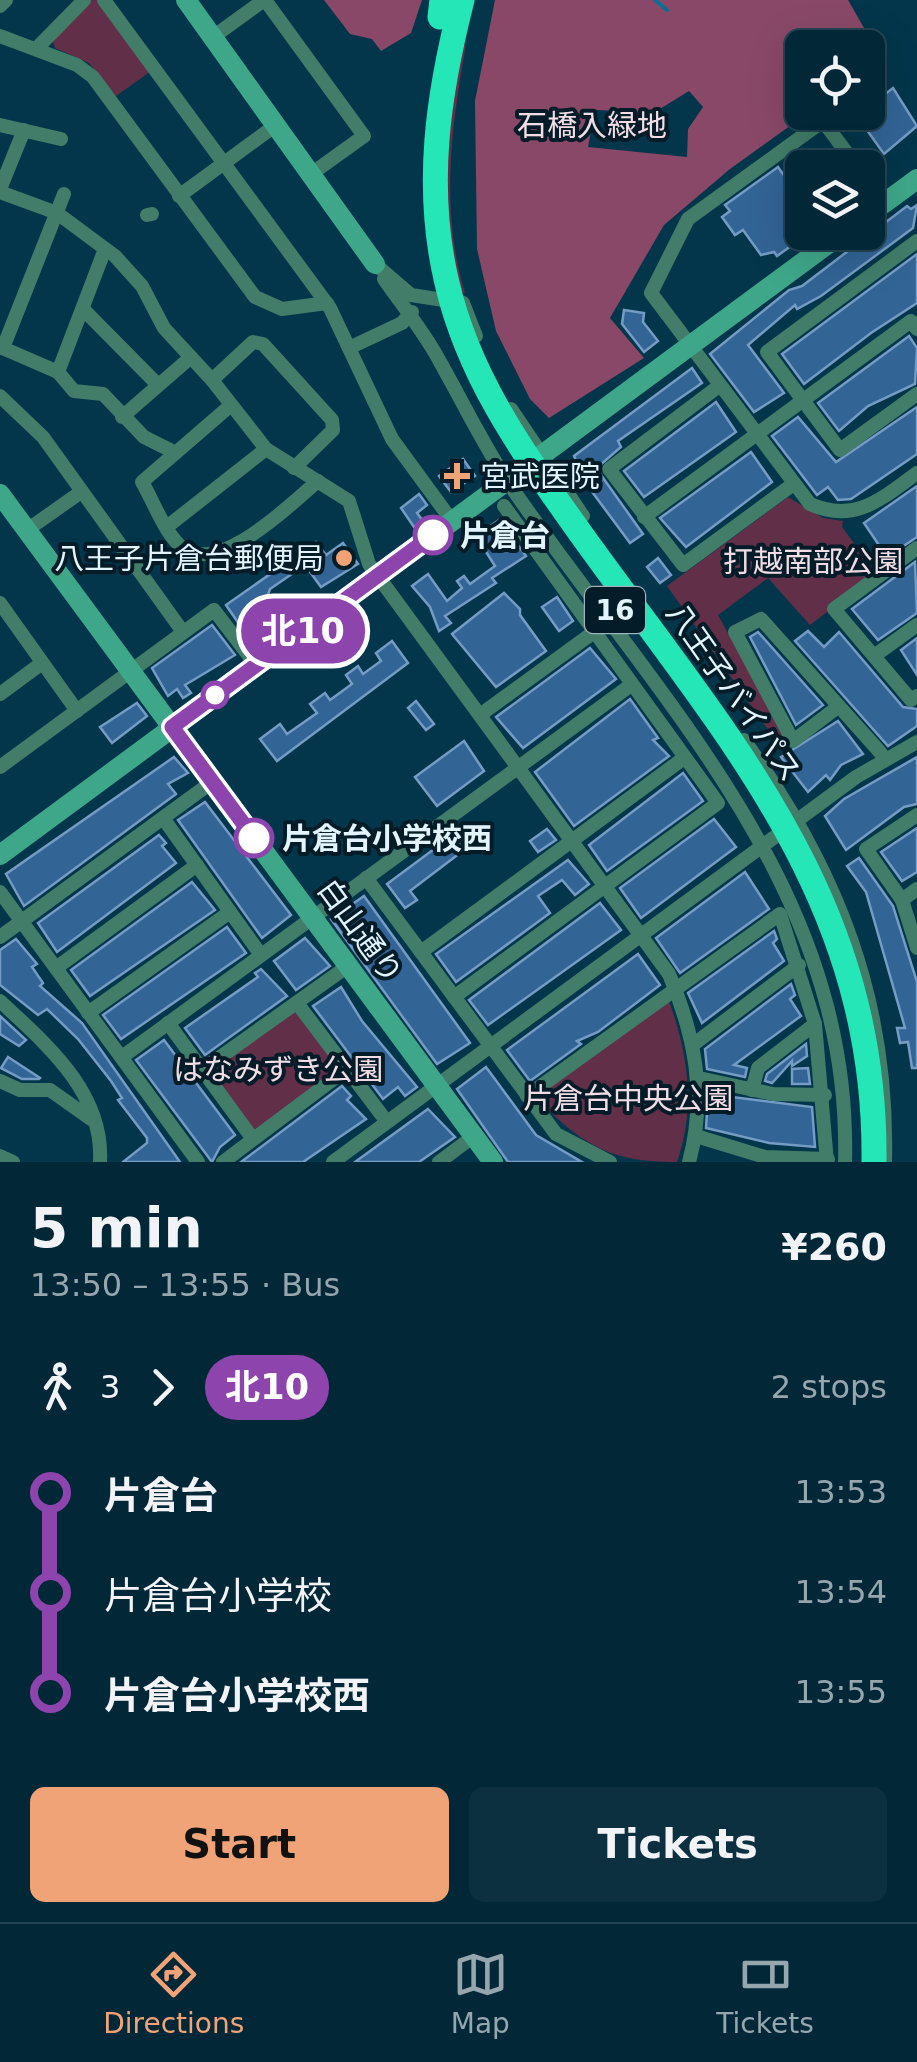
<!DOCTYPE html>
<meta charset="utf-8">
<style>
body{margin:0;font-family:"DejaVu Sans","Noto Sans JP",sans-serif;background:#0c3040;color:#f1f3f6;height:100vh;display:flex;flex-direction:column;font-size:38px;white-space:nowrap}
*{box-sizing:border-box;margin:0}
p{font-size:32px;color:#96a6ae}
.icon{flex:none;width:55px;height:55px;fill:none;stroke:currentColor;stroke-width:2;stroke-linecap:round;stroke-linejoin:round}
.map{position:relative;height:1162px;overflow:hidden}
.drawer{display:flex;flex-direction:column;background:#022838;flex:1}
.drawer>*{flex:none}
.badge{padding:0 20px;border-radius:32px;font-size:35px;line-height:65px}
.tools{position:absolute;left:785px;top:30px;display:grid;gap:20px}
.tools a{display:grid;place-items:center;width:100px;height:100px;border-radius:15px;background:#022838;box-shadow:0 10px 40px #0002,0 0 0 2px #234453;font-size:50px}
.map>.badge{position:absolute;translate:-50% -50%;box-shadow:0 0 0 5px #fff}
.legs{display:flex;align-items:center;gap:15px;height:110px;padding:0 30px;font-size:32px}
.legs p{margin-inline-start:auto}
.summary{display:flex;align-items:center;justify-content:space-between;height:170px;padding:0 30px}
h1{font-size:55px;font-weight:800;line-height:75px}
.cta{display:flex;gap:20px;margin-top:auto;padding:20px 30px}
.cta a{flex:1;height:115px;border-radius:15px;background:#efa377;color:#111;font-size:40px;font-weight:800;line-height:115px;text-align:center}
.cta a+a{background:#0c3040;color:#f1f3f6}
ul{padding:0 30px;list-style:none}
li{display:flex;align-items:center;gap:35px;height:100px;font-size:38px}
li i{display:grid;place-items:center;width:15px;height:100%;margin:0 12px;background:currentColor}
li i::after{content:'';width:25px;height:25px;margin:-12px;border:8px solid;border-radius:50%;background:#022838}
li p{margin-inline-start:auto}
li:first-child i{background:linear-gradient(#0000 50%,currentColor 0)}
li:last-child i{background:linear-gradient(currentColor 50%,#0000 0)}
.tabs{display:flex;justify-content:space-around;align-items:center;height:140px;border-top:2px solid #234453;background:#022838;font-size:28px;color:#96a6ae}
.tabs a{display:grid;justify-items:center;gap:5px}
.tabs .active{color:#efa377}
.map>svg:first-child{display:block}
</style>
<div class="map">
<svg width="917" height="1162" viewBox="0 0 917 1162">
<rect width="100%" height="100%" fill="#03364a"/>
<g fill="#622f48">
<polygon points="91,0 103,0 154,69 116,96 89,63 55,48 52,39"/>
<path d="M458 43 466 45C451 128 440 211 465 293L459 292 441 194Z"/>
<polygon points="788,497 823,518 843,521 842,527 877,574 810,625 768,578 718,615 783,733 787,744 781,748 667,586"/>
<path d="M669 1001C688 1054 696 1107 677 1162 608 1162 583 1145 535 1097Z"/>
<polygon points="294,1010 340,1069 254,1133 210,1072"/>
</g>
<g fill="#894868" fill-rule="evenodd">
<polygon points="324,0 422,0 411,33 381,51 372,39 350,34"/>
<path d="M495 0H848L887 68 868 80V48H802V112L808 113 730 169 664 225 610 318 644 358 549 418 530 399 496 331 477 249 475 101ZM689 91 703 107 688 129 687 157 588 147 595 110 655 112Z"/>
</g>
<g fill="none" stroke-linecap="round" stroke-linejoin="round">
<polyline stroke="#0c6d90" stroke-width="4" points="655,0 667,10"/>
</g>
<g fill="#326495" stroke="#749cc5" stroke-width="2.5">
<polygon points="893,88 917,126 884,154 864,126 859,130 851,119 868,112 868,107"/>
<polygon points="778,167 802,201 802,238 777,256 774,252 761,255 743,230 735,235 722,217 730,211 725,205"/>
<polygon points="917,205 913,228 821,296 797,309 795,305 748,345 784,393 754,412 710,354 789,290 802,286 907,206 911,209"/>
<polygon points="917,254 917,303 871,333 804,384 782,354"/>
<polygon points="624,310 644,313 643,322 658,341 644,352 622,324"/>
<polygon points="909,336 917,348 915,384 868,406 839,431 818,403"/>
<polygon points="692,368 702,383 618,441 621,447 599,466 601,475 643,534 630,543 587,485 574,456"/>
<polygon points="716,402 736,432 644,497 624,471"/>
<polygon points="917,407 917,454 851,499 838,500 828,487 817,495 772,436 798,417 836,462"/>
<polygon points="751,452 772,482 686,547 660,518"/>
<polygon points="463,459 475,476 451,492 439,476"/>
<polygon points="917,486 917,537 887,557 864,523"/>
<polygon points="419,494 427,505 417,513 423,521 414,527 401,508"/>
<polygon points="499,520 526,556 492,578 496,583 445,616 451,623 439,631 430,607 412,586 428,574 447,601 462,588 457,581 464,576 470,584 495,566 476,536"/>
<polygon points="316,542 326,555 343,543 358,564 321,587 305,565 270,589 268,595 283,615 250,640 226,605"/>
<polygon points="658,558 671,575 660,583 647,567"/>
<polygon points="915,562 917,613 878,640 852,609"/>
<polygon points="504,593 520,609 520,615 546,651 496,687 452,634"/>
<polygon points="557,597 573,621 559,631 542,607"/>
<polygon points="212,625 235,655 185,685 191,693 183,698 177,689 168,696 152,668"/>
<polygon points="808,631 824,647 839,632 903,707 917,709 917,726 888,746 795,641"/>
<polygon points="758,632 823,705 796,725 750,637"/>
<polygon points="917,638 917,675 901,650"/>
<polygon points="392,641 408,663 277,761 260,739 280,724 287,734 317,713 310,704 325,693 330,700 352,684 346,675 358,666 363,674 381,661 376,653"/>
<polygon points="590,648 616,679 523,748 496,717"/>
<polygon points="630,699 658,738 653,740 669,756 574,826 535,772"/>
<polygon points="416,701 434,724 426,730 408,708"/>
<polygon points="137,703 147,716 112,743 100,727"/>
<polygon points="838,721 863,754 841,765 830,780 826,775 808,792 781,757"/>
<polygon points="464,741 484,771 437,806 415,777"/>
<polygon points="174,757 188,773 168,784 176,794 24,906 6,874"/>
<polygon points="917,757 917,804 904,807 846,850 825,816 844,799"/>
<polygon points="683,773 703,801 607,871 589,845"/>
<polygon points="205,802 291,915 262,938 178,820"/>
<polygon points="714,819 736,847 641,918 620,888"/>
<polygon points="917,828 917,872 902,881 881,852"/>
<polygon points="547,829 556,840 538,852 530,841"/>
<polygon points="159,835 166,843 162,846 176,863 57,952 38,923"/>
<polygon points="453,835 464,850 410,891 417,900 405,908 387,884"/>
<polygon points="859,858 893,906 917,982 917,1068 912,1068 908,1042 900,1043 897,1028 905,1028 866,892 847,866"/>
<polygon points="568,860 589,884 575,895 562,880 538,896 550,913 456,982 436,954"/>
<polygon points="745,872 769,909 680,973 656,938"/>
<polygon points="192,882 215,910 90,996 71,970"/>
<polygon points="364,896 470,1043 437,1064 331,919"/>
<polygon points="600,903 621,930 488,1025 469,1000"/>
<polygon points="227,927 246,953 121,1039 103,1015"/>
<polygon points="774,931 777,939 773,943 784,961 702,1023 688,993"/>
<polygon points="305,938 330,966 296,990 274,961"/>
<polygon points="16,939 37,964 32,967 43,983 40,986 82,1023 180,1162 123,1162 147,1143 147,1138 118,1100 122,1098 111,1081 78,1039 47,1009 38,1015 0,985 0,950"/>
<polygon points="638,954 660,985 598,1032 577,1041 581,1044 530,1081 507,1050"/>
<polygon points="261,969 287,996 205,1055 185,1028 258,977 255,973"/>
<polygon points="791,984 795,995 790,999 801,1016 734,1065 747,1068 745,1077 707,1069 705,1049"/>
<polygon points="341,987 362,1021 417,1087 405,1096 398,1087 383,1099 313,1006"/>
<polygon points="0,1016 26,1040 19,1046 0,1034"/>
<polygon points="164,1040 235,1135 220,1147 212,1162 136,1060"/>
<polygon points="806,1044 807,1056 792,1066 792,1061 772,1083 765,1081 767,1074"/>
<polygon points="8,1057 40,1078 39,1079 22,1079 1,1068"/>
<polygon points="486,1067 536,1135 582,1162 508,1162 457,1089"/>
<polygon points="808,1068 810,1084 792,1084 792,1069"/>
<polygon points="342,1086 351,1096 347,1100 366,1119 303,1162 241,1162"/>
<polygon points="708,1094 812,1107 815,1147 769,1143 706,1128"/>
<polygon points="428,1109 455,1137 419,1162 355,1162"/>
</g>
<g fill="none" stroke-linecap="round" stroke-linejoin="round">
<g stroke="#417d69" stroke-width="14">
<polyline points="104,0 330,308 392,439 452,521"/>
<polyline points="265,0 364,136 311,174"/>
<polyline points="0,6 6,0"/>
<polyline points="0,36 77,65 93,77 255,297 282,309 327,303"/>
<polyline points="213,37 264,0"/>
<polyline points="36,49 84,0"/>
<polyline points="0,125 61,139"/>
<path d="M858 168 823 121 688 219 651 293 810 504C855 524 881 499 917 473"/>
<polyline points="868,180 885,202"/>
<polyline points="0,189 24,130"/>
<path d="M0 192 57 213 115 256 142 286 164 328 212 380 266 449 349 501 369 564 669 974C695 1036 707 1096 689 1162"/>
<polyline points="179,196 276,125"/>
<polyline points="147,215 152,214"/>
<polyline points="917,241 767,352 840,450 917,394"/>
<polyline points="105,249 58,372 74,391 103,394 144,437 174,452"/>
<polyline points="375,264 411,295 463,303 476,336"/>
<path d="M384 279C402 305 424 332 439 360 464 404 485 449 514 491 660 702 852 888 845 1162"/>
<polyline points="83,309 158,385"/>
<polyline points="0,347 58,372"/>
<polyline points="3,348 64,194"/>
<polyline points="349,348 402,323 412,312"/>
<polyline points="212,380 253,342 263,344 332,420 333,430 294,468"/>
<polyline points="719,386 609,469 683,565 792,485"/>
<polyline points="0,396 43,437 183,632"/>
<path d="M231 405 142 482C153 500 166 537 184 549 221 574 292 503 318 481"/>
<polyline points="511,409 583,516"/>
<polyline points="122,417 191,357"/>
<polyline points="644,517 911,321 917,329"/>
<polyline points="168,526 266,449"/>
<polyline points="27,530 81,492"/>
<polyline points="917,548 834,609 911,700 917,696"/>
<polyline points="0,603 77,711"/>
<polyline points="874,656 917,625"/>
<polyline points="0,694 42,663"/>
<polyline points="839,706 793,741 735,632 761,619 879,751 885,759"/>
<polyline points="480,715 594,632"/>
<path d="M744 740C837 869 889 1000 885 1161"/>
<polyline points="0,767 214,610 256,665"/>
<polyline points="163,818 261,955"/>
<polyline points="366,878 556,1134 610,1162"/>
<polyline points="917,889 902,900 917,948"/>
<polyline points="0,892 198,1162"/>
<polyline points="902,900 866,849 917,815"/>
<polyline points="0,937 212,782"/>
<polyline points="421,952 684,758"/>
<polyline points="56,968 197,865"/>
<polyline points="454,997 718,803 504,506"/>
<path d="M0 1001C46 1044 104 1092 100 1162"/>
<polyline points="297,1003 387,1122"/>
<polyline points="88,1013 230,912"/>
<polyline points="168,1023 253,1139"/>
<polyline points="694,1044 799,965"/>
<polyline points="122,1057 631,685"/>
<polyline points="202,1070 348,966"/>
<polyline points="699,1078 773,1094 825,1095"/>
<polyline points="0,1081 20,1090 50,1090 91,1119"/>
<polyline points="752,1090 758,1068 815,1024"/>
<polyline points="527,1096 780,914 815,1024 827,1162"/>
<polyline points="696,1136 765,1157 828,1159"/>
<polyline points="0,1156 13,1162"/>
<polyline points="223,1162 347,1069"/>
<polyline points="333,1162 856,777 917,742"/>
<polyline points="439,1162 474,1136"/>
</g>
<g stroke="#3fa789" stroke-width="20">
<polyline points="186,0 375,264"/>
<polyline points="868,215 917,179"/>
<polyline points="0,494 493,1162"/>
<polyline points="0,855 844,232"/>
</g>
<g stroke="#25e6b7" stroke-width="25">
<path d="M462 0C438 94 424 187 447 283 469 379 525 455 581 534 726 736 877 897 874 1162"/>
<polyline points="440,17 442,0"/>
</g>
</g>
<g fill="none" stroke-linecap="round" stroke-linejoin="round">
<g stroke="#fff" stroke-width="22">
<polyline id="line-1" points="254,838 172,727 433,535"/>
</g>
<use href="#line-1" stroke="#8e44ad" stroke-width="15"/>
</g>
<g fill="#efa377" stroke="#031c27" stroke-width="4">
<path d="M452 461h10v10h10v10h-10v10h-10v-10h-10v-10h10z"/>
<circle cx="344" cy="558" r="10"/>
</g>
<g fill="#fff" stroke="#8e44ad" stroke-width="5">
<circle cx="433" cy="535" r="18"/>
<circle cx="215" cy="695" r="12"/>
<circle cx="254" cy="838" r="18"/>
</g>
<g text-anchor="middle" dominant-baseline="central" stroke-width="8" stroke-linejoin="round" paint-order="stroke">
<rect fill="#031c27" stroke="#9fb3bd" stroke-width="2.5" x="585" y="587" width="60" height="46" rx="8"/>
<g font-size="28" font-weight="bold" fill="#e2f4fd">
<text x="615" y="610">16</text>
</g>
<g font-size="30" fill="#f2dde6" stroke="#031c27">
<text x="592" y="125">石橋入緑地</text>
<text x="813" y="561">打越南部公園</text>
<text x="278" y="1069">はなみずき公園</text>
<text x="628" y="1098">片倉台中央公園</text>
</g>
<g font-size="30" fill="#e2f4fd" stroke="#031c27" text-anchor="start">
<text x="480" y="476">宮武医院</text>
<text x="324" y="558" text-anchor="end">八王子片倉台郵便局</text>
</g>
<g font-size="30" font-weight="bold" fill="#e2f4fd" stroke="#031c27" text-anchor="start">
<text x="460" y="535">片倉台</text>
<text x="282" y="838">片倉台小学校西</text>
</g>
<g font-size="30" fill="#e2f4fd" stroke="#031c27">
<text transform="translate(734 692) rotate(55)">八王子バイパス</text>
<text transform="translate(360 931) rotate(54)">白山通り</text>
</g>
</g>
</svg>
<div class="tools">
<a><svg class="icon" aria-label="locate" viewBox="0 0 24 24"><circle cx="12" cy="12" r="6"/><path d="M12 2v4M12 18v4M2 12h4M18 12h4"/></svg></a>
<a><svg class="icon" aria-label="layers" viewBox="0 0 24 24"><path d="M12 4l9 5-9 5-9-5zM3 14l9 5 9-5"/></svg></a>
</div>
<b class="badge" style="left:303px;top:631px;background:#8e44ad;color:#fff">北10</b>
</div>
<section class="drawer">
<div class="summary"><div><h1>5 min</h1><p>13:50 – 13:55 · Bus</p></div><b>¥260</b></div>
<div class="legs"><svg class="icon" aria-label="walk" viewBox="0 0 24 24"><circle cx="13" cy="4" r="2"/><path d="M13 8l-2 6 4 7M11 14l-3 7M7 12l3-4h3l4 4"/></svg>3<svg class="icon" aria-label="forward" viewBox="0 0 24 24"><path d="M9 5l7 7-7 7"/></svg><b class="badge" style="background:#8e44ad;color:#fff">北10</b><p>2 stops</p></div>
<ul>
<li><i style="color:#8e44ad"></i><b>片倉台</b><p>13:53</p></li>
<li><i style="color:#8e44ad"></i><span>片倉台小学校</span><p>13:54</p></li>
<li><i style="color:#8e44ad"></i><b>片倉台小学校西</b><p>13:55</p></li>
</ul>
<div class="cta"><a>Start</a><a>Tickets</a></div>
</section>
<nav class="tabs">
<a class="active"><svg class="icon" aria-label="directions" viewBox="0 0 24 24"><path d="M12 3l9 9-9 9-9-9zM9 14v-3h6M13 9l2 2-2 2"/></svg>Directions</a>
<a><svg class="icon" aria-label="map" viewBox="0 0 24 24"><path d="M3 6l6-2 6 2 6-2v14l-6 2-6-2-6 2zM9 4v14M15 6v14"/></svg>Map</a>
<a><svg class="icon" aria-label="tickets" viewBox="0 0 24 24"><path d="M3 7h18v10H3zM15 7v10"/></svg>Tickets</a>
</nav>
